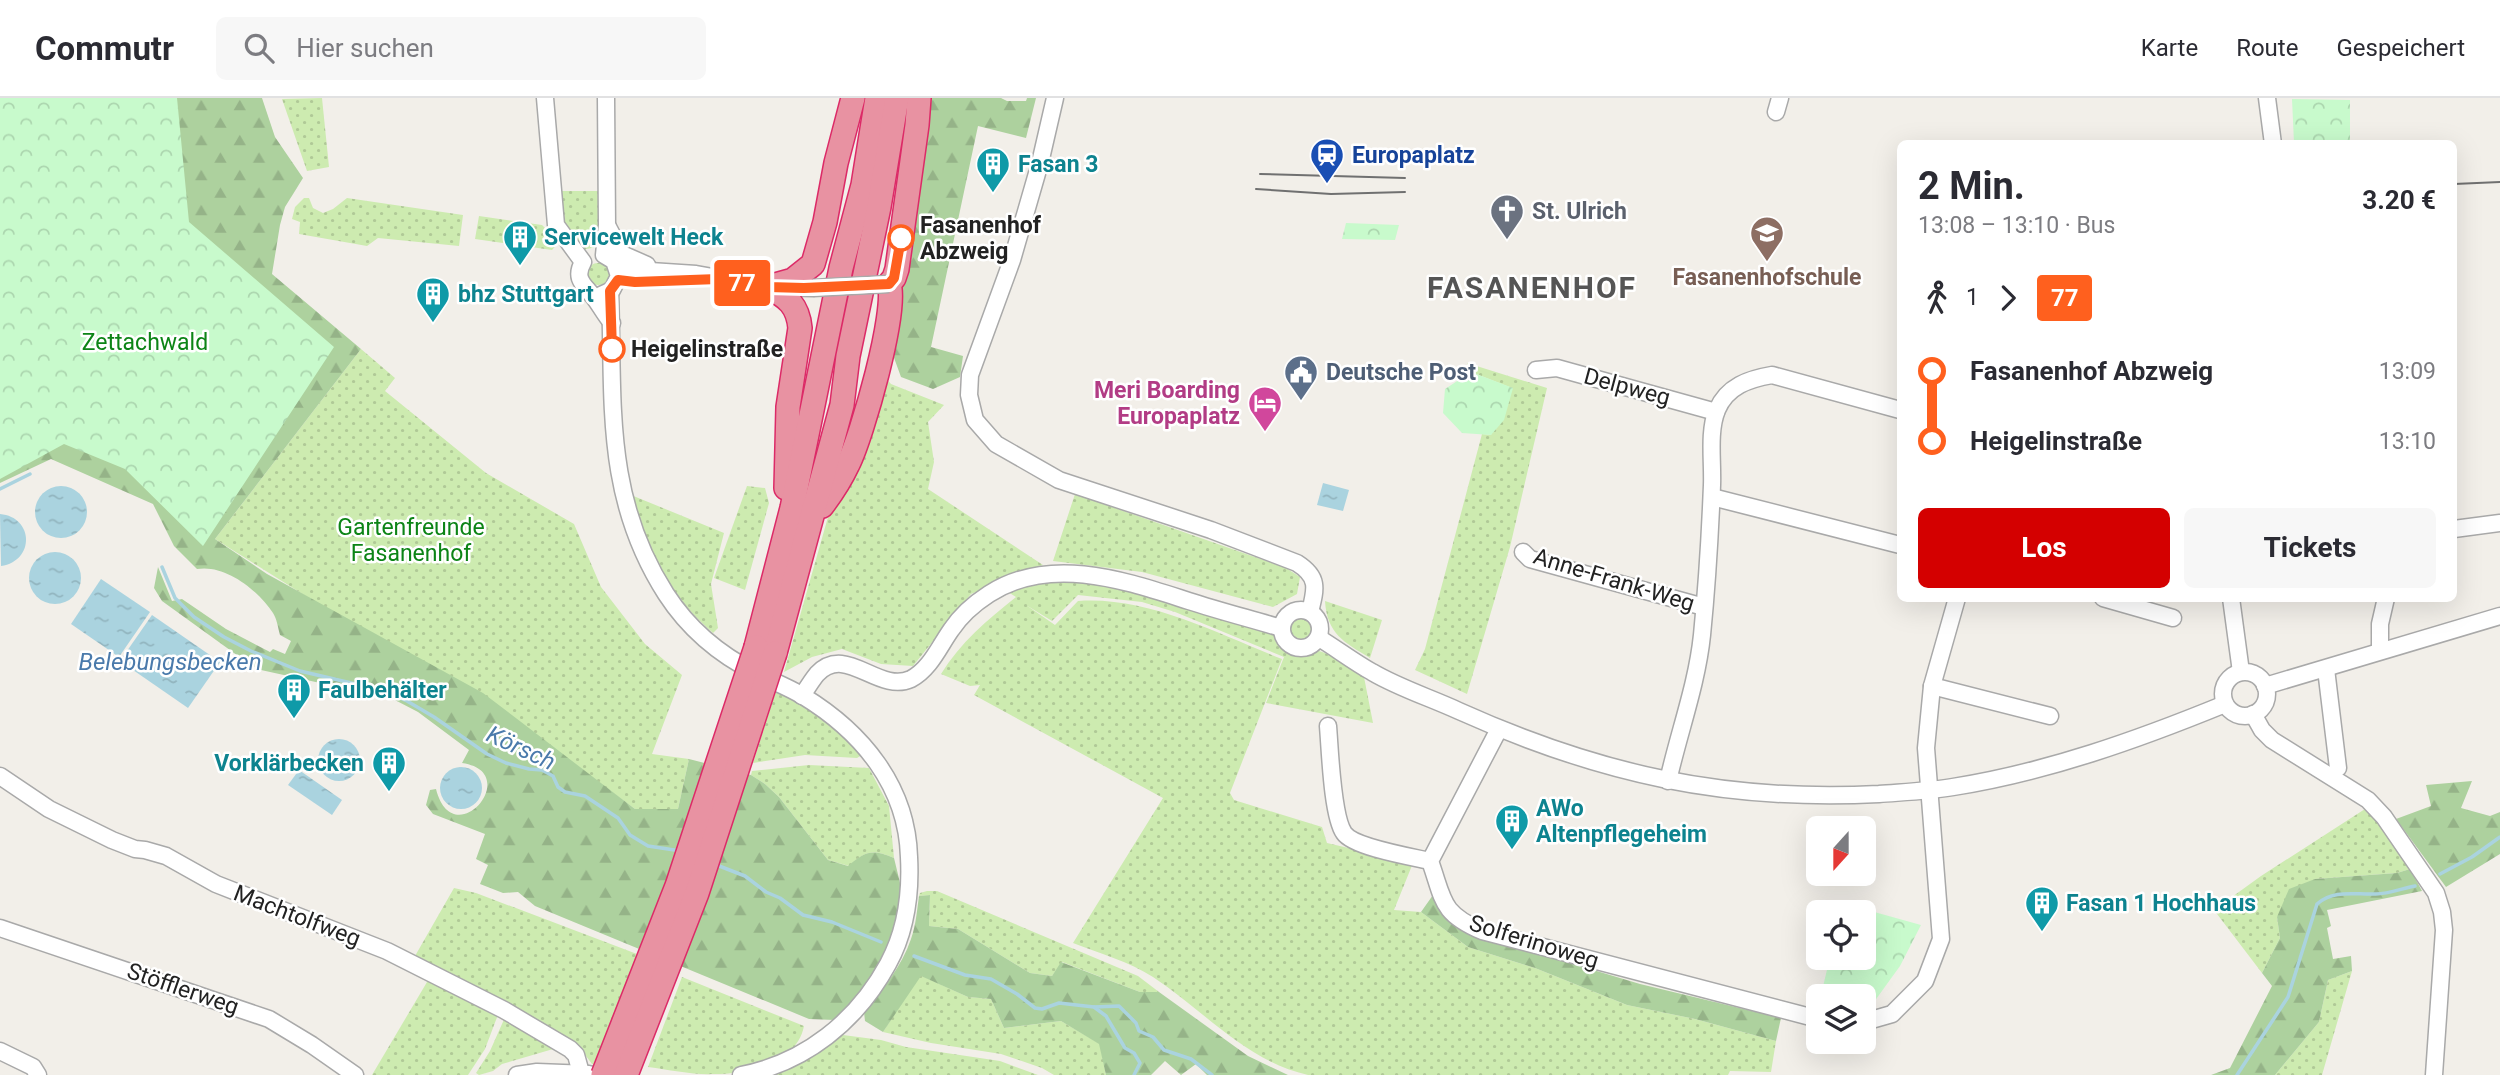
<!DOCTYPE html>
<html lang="de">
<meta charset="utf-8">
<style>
body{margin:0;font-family:Roboto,sans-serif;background:#f7f7f7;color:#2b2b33;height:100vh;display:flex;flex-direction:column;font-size:26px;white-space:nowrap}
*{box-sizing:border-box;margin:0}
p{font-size:23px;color:#7c7c81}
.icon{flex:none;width:38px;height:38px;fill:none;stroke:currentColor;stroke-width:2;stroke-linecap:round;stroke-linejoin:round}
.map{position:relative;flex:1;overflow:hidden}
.panel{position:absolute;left:1897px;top:42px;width:560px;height:462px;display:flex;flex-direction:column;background:#fff;border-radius:10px;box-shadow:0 7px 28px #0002}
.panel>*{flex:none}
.badge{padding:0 14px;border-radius:5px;font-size:24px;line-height:46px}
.needle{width:46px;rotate:201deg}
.tools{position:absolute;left:1806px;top:718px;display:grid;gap:14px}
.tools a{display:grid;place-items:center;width:70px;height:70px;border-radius:10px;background:#fff;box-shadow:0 7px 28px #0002;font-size:35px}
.map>.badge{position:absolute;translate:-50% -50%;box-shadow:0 0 0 4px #fff}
.legs{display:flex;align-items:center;gap:10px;height:77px;padding:0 21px;font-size:23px}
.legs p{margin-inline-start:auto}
.headline{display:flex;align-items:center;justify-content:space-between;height:119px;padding:0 21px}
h1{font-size:38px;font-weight:700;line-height:52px}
.cta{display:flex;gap:14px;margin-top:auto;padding:14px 21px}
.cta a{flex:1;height:80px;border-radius:10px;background:#d40000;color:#fff;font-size:28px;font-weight:700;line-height:80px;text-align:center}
.cta a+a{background:#f7f7f7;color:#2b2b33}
ul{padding:0 21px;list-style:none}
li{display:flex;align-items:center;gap:24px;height:70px;font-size:26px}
li i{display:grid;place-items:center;width:10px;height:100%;margin:0 9px;background:currentColor}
li i::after{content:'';width:18px;height:18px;margin:-9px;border:5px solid;border-radius:50%;background:#fff}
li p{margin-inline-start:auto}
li:first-child i{background:linear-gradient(#0000 50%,currentColor 0)}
li:last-child i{background:linear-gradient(currentColor 50%,#0000 0)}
header{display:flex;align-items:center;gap:42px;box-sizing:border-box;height:98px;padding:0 35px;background:#fff;border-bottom:2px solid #e1e1e2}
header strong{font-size:33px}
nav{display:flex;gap:38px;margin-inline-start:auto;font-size:24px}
.search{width:490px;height:63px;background:#f7f7f7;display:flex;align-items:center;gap:18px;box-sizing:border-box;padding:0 24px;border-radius:10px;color:#7c7c81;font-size:26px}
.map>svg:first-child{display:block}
</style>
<header>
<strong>Commutr</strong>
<div class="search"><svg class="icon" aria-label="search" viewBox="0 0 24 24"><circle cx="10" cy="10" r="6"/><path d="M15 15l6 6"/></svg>Hier suchen</div>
<nav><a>Karte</a><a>Route</a><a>Gespeichert</a></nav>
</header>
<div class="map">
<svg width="2500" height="977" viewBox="0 0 2500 977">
<defs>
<pattern id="grass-dots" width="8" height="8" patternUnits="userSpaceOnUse" patternTransform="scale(1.75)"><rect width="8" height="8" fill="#cdebb0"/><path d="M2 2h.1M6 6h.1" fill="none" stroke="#b0c997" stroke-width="1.8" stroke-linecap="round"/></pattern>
<pattern id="forest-firs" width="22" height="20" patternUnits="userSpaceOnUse" patternTransform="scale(1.75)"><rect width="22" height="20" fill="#add19e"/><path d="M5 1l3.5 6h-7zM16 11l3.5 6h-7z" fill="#95b388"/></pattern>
<pattern id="park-crowns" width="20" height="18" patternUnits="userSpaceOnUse" patternTransform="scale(1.75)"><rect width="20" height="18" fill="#c8facc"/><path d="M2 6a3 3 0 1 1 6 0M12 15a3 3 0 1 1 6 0" fill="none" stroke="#acd6af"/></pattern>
<pattern id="water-ripples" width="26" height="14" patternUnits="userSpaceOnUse" patternTransform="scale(1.75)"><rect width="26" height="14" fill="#aad3df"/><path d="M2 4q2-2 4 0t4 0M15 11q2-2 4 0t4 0" fill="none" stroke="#92b5bf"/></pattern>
</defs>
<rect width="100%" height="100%" fill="#f2efe9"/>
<g fill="url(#grass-dots)">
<polygon points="322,0 329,69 307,73 282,1"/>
<polygon points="559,93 602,93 601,148 582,152 564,131"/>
<polygon points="304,100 309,100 313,110 323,115 333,111 347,100 463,117 459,148 378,140 367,148 299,136 300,124 292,121 295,109"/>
<polygon points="479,118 542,127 559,144 552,152 475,141"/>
<circle cx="598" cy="176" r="11"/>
<polygon points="361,251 395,280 385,293 486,375 574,426 601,489 645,546 682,577 652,656 689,661 678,711 635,711 579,670 215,441"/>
<polygon points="1467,265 1547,290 1510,449 1467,596 1415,572 1425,551 1482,336 1491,337 1512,290 1471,274"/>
<polygon points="883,277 891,286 944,307 928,324 934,364 928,391 1043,467 971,496 913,568 881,566 842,551 812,559 784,574 830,412"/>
<polygon points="747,388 765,390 769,405 745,492 714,480"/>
<polygon points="1075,396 1286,470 1300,479 1297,496 1273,509 1142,474 1053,463"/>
<path d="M631 397 724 435 711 486 718 530 713 535C704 527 694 518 686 508 660 476 643 436 631 397Z"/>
<path d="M1083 481 1120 487 1275 536C1289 564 1301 548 1319 553 1332 556 1352 572 1364 579L1373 625 1266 605 1284 559 1175 514 1142 504 1078 497 1052 523 1026 507 1055 527 1078 503C1148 498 1218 536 1282 561L1230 695 1234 702 1322 729 1327 745 1413 765 1394 812 1421 814 1468 849 1535 870 1627 907 1695 921 1776 943 1771 974 1730 973 1728 977H1308C1244 962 1205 913 1153 879 1130 864 1099 855 1073 845L1163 700 974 597 980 587 970 588 941 576C960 545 987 522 1016 499L1008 494 1045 482Z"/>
<path d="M1325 503 1382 522 1370 560C1344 544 1327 536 1325 503Z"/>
<circle cx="1302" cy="530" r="12"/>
<path d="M776 593C811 611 835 630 862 657L857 660 805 657 753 665Z"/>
<path d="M809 667 869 670 889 708 894 760C872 751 866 753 849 768L828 762 779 699 765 686 751 677 752 673Z"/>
<polygon points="2365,711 2385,732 2410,771 2397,775 2315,781 2277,819 2280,840 2262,875 2214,812 2261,778"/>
<polygon points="454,790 476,795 637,856 595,967 592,966 583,954 518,912 415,858"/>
<polygon points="927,793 937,793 1138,878 1159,894 1140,894 1062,864 1052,878 1030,875 958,831 929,828 930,797 919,798 920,795"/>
<polygon points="2352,873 2322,977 2275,977 2319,924 2328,882"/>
<polygon points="920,877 968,899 991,901 1004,930 1061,923 1100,946 1106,977 1054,977 1042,970 1001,956 931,945 883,934"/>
<polygon points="430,879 499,914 485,951 468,977 372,977"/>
<path d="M682 879 804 928C797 965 748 976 714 976 693 977 670 972 648 969Z"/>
<polygon points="506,917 560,949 502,966 493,973 479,977 476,975 490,953"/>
<path d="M843 937 881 942 906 949 1000 963 1038 977H771C797 968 822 955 843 937Z"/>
</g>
<g fill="url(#forest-firs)">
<path d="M0 0H262L275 39 303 80 285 109 280 127 272 176 361 251 215 441 267 476 483 595 635 711H678L689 661 751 677 765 686 779 699 828 762 848 768C866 753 872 751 894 760L903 797 901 814 885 860 862 896 835 922 809 921 535 808 518 794 503 795 480 786 488 767 476 761 485 736 433 716 426 707 430 692 436 691C453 758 525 674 462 665L469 652 418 614 393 601 261 572 252 568 162 503 154 490 158 469 172 503 182 501 226 531 270 554 273 551 285 556 291 543 280 537C278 530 277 521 273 515 258 492 225 466 197 471L174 448 153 406 51 361 0 385Z"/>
<polygon points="925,0 1001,0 1007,3 1026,3 1027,0 1036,0 1026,40 978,28 931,249 963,258 960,279 933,291 901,279 893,257"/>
<polygon points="2472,683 2461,710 2490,718 2500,714 2500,756 2446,789 2396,721 2431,708 2426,687"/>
<polygon points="2410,771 2422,793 2327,812 2331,828 2327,830 2333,861 2351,858 2352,873 2328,882 2319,924 2275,977 2211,977 2230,970 2272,888 2262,875 2280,840 2277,819 2289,791 2315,781 2397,775"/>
<path d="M930 797 929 828 958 831 1030 875 1052 878 1061 864 1140 894H1159L1248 958 1288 977H1207L1196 966 1181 977 1165 963 1151 977H1106L1099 946 1061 923 1004 930 991 901 968 899 921 878 883 934 865 923 864 914C882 892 902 868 911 841 916 827 917 812 919 798Z"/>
<polygon points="1433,797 1447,818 1463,833 1640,886 1781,920 1776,943 1695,921 1627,907 1535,870 1468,849 1421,814"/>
</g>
<g fill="url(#park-crowns)">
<polygon points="0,0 177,0 189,124 334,249 203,448 125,371 64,346 0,381"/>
<polygon points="2292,1 2350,2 2350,45 2294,45"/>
<polygon points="1346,125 1399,127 1395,142 1342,141"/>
<polygon points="1471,274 1513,290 1504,322 1491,337 1462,335 1443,315 1445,291"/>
<polygon points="1842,805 1921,827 1900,868 1874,904 1864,904 1864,898 1821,897 1830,859 1864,859 1864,814 1840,814"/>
</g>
<g fill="url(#water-ripples)">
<polygon points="1323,385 1349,392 1343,413 1317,407"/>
<circle cx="61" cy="414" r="26"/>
<path d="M0 416C34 419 35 463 1 468Z"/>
<circle cx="55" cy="480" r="26"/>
<polygon points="101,481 150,514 119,559 71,526"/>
<polygon points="152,517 220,564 188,610 120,563"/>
<circle cx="339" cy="662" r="21"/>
<circle cx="461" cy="690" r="21"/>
<polygon points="299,672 342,702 332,717 288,687"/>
</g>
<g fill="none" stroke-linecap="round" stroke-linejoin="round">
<g stroke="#aad3df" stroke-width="3.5">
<polyline points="0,391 30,376"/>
<polyline points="162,469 175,500 194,519 224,539 251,553 300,573 381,592 407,603 434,619 487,656 506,665 529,671 542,672 553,678 558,689 565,694 585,698 618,720 630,737 648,748 681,753"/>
<polyline points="714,766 745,778 766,794 780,800 803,817 832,824 881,844"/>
<polyline points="2440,776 2472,759 2500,739"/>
<polyline points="914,858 965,877 991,881 1017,896 1035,910 1042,911 1059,905 1094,909 1106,918 1125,950 1134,955 1140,965 1134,977"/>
<polyline points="1094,909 1119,908 1136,925 1139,933 1153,939 1164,952 1191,961 1212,977"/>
<path d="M2237 977 2288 899 2317 806C2334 791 2355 797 2376 796 2389 796 2403 790 2415 788"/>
</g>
<g stroke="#a9a9a9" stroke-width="19">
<g id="minor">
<path d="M545 0 556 127 583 164C574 180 583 186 592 197 599 205 604 216 612 225"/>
<path d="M1055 0 1040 65 1012 162 970 277 969 297 975 322 996 346 1059 382 1211 432 1297 465C1319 479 1316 490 1310 514"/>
<polyline points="2267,0 2273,46"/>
<polyline points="1776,14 1780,0"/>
<polyline points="608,129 622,156 647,167"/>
<polyline points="617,168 635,172 696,176 768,189 813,190"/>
<path d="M610 193C614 303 603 398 666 496 688 530 720 557 756 575 772 583 788 589 803 598 862 634 907 688 909 759 911 796 906 833 888 866 857 923 805 965 741 977"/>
<polyline points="601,197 612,192 619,178 614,163 604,157 607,127 606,0"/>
<polyline points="1536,272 1557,270 1716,314"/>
<polyline points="1712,399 1900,447"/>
<polyline points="2454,431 2500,425"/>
<polyline points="1523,454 1530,461 1704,509"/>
<polyline points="2103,500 2173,520"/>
<polyline points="2231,500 2241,574"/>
<circle cx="1301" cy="531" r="19"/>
<path d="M1319 540C1337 551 1354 564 1372 574 1399 590 1431 600 1459 613 1599 676 1725 704 1879 696 1904 694 1929 693 1953 689 2047 674 2137 642 2225 606"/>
<polyline points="2380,552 2380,526 2386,500"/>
<polyline points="2326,571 2338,670"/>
<circle cx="2245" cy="596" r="22"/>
<polyline points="1932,588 2050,618"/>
<polyline points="2265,588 2500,518"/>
<path d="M802 598C807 590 812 582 817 576 846 545 878 596 911 581 930 571 939 549 951 532 961 517 975 505 989 496 1051 456 1126 483 1189 503 1220 513 1251 521 1281 530"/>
<polyline points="2253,616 2262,632 2272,642 2368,702 2384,719 2436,795 2442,814 2444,832 2434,977"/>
<path d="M1328 628C1330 651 1332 718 1344 735 1353 749 1412 759 1430 763"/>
<path d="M1499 631 1430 763C1444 802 1440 815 1482 833L1818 921"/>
<polyline points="0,678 49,711 112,742 135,751 145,752 166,758 216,786 387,853 504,912 570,951 576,957 581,975"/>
<path d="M1668 683C1679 634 1697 586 1702 537 1707 487 1710 437 1712 387 1713 364 1708 334 1717 312 1727 288 1749 281 1772 277L1900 312"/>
<polyline points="0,830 269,921 312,947 355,977"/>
<polyline points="1864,924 1892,916 1925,883 1941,841 1926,650 1932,588 1957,500"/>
<polyline points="0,953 33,969 38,977"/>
<polyline points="517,977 537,974 589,976"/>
</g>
</g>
<g stroke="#dc2a67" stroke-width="26">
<g id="highway">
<path d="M768 189C788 199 798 208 800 230L788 309 786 390"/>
<polyline points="768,189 793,182 813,166 825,124 836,65 853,0"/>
<path d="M822 408C832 395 841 381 848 366 862 338 898 212 889 186L894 180 897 171 917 27 919 0"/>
<polyline points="756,549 792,410 841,170 863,87 877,0"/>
<polyline points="775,555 842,307 848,258 879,109 897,0"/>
</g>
</g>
<use href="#minor" stroke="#fff" stroke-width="16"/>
<use href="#highway" stroke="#e892a2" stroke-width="23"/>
<g stroke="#707070" stroke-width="2">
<polyline points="1260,76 1405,80"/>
<polyline points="2454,86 2500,84"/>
<polyline points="1256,91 1331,96 1405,94"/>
</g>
<g stroke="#a9a9a9" stroke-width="19" stroke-linecap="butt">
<polyline id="minor-bridge" points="813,190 889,186"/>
</g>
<g stroke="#dc2a67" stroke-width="26" stroke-linecap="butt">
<g id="highway-bridge">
<polyline points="603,977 677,788 756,549"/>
<polyline points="626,977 697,795 775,555"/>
</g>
</g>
<use href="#minor-bridge" stroke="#fff" stroke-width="16"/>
<use href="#highway-bridge" stroke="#e892a2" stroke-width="23"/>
</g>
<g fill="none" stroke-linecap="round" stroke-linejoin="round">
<g stroke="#fff" stroke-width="16">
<polyline id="line-1" points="612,251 610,193 618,182 635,184 718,181 768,189 804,190 889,186 894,180 901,140"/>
</g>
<use href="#line-1" stroke="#ff601e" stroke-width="10"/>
</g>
<defs>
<g id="station-pin" transform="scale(1.75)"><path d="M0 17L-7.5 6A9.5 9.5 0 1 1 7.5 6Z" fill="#1a4fb4" stroke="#fff"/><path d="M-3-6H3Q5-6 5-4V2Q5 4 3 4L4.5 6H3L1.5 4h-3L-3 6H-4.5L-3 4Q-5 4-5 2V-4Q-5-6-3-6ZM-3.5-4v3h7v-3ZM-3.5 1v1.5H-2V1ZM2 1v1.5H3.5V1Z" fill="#fff"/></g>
<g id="building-pin" transform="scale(1.75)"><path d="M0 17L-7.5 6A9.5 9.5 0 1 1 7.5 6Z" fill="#0f9aa8" stroke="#fff"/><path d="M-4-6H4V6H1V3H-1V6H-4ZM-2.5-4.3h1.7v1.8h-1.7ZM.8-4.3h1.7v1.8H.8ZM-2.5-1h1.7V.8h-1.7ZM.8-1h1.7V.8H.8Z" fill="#fff"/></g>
<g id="church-pin" transform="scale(1.75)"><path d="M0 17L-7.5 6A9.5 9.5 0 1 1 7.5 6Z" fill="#6b7280" stroke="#fff"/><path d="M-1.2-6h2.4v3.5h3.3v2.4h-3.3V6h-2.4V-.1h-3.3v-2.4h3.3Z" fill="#fff"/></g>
<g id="school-pin" transform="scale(1.75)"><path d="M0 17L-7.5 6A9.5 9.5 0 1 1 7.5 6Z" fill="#8d6e63" stroke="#fff"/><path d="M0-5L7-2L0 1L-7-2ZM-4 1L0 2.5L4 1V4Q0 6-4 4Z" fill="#fff"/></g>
<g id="civic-pin" transform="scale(1.75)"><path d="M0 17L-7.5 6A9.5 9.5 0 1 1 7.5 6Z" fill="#5c6f8a" stroke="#fff"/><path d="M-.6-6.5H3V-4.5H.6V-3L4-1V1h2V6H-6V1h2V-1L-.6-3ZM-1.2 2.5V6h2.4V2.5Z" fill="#fff"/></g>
<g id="hotel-pin" transform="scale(1.75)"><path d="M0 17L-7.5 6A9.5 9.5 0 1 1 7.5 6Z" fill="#d1479c" stroke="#fff"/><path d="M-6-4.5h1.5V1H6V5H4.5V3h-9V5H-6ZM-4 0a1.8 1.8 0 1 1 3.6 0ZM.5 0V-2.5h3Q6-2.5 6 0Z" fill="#fff"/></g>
</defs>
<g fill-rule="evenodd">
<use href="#station-pin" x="1327" y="57"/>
<use href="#building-pin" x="993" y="66"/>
<use href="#church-pin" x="1507" y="113"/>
<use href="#school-pin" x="1767" y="135"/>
<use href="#building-pin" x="520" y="139"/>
<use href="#building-pin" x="433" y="196"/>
<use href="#civic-pin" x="1301" y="274"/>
<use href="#hotel-pin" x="1265" y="305"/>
<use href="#building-pin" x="294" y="592"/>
<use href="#building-pin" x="389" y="665"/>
<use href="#building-pin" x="1512" y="723"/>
<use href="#building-pin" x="2042" y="805"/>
</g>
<g fill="#fff" stroke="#ff601e" stroke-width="3.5">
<circle cx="901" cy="140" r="12"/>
<circle cx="612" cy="251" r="12"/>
</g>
<g text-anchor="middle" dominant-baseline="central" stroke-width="5" stroke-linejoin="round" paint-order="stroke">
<g font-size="23" font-weight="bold" fill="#164399" stroke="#fff" text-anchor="start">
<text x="1352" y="57">Europaplatz</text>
</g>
<g font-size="23" font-weight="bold" fill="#0d838f" stroke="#fff" text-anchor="start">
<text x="1018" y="66">Fasan 3</text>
<text x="544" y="139">Servicewelt Heck</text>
<text x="458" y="196">bhz Stuttgart</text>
<text x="318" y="592">Faulbehälter</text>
<text x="364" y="665" text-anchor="end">Vorklärbecken</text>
<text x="1536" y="710">AWo<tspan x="1536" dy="26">Altenpflegeheim</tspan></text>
<text x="2066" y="805">Fasan 1 Hochhaus</text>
</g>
<g font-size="23" font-weight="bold" fill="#5b616d" stroke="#fff" text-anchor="start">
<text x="1532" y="113">St. Ulrich</text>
</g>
<g font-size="23" font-weight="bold" fill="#222" stroke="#fff" text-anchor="start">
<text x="920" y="127">Fasanenhof<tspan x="920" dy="26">Abzweig</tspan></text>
<text x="631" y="251">Heigelinstraße</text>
</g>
<g font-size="23" font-weight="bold" fill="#785e54" stroke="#fff">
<text x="1767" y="179">Fasanenhofschule</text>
</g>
<g font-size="23" fill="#0c8416" stroke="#fff">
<text x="145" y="244">Zettachwald</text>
<text x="411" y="429">Gartenfreunde<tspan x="411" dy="26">Fasanenhof</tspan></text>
</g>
<g font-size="23" font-weight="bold" fill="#4e5e75" stroke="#fff" text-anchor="start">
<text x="1326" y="274">Deutsche Post</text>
</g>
<g font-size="23" fill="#222" stroke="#fff">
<text transform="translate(1627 289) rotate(15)">Delpweg</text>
<text transform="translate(1614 482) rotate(17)">Anne-Frank-Weg</text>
<text transform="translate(297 818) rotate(21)">Machtolfweg</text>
<text transform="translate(1534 844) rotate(17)">Solferinoweg</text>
<text transform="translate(183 891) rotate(19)">Stöfflerweg</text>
</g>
<g font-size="23" font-weight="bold" fill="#b23c85" stroke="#fff" text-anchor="end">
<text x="1240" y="292">Meri Boarding<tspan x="1240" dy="26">Europaplatz</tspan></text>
</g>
<g font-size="24" font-style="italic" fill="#4a7aab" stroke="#fff">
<text x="170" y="564">Belebungsbecken</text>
<text transform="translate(521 650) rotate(25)">Körsch</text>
</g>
<g font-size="30" font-weight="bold" letter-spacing="2" fill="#555" stroke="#fff">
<text x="1532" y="189">FASANENHOF</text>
</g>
</g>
</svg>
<div class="tools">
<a><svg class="needle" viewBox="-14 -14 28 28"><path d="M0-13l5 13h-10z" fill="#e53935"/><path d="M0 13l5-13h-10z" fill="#7c7c81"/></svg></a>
<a><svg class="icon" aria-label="locate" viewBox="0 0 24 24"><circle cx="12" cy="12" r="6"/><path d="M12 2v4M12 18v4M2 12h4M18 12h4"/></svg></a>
<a><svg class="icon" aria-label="layers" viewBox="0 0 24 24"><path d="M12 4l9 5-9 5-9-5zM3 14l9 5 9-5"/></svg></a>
</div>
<b class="badge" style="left:742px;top:185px;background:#ff601e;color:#fff">77</b>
<section class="panel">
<div class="headline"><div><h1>2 Min.</h1><p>13:08 – 13:10 · Bus</p></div><b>3.20 €</b></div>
<div class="legs"><svg class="icon" aria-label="walk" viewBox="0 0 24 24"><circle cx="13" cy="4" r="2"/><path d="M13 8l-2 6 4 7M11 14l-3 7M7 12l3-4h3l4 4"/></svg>1<svg class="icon" aria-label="forward" viewBox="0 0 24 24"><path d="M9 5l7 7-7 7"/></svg><b class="badge" style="background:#ff601e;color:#fff">77</b></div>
<ul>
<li><i style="color:#ff601e"></i><b>Fasanenhof Abzweig</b><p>13:09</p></li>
<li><i style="color:#ff601e"></i><b>Heigelinstraße</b><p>13:10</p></li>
</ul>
<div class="cta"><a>Los</a><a>Tickets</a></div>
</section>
</div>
